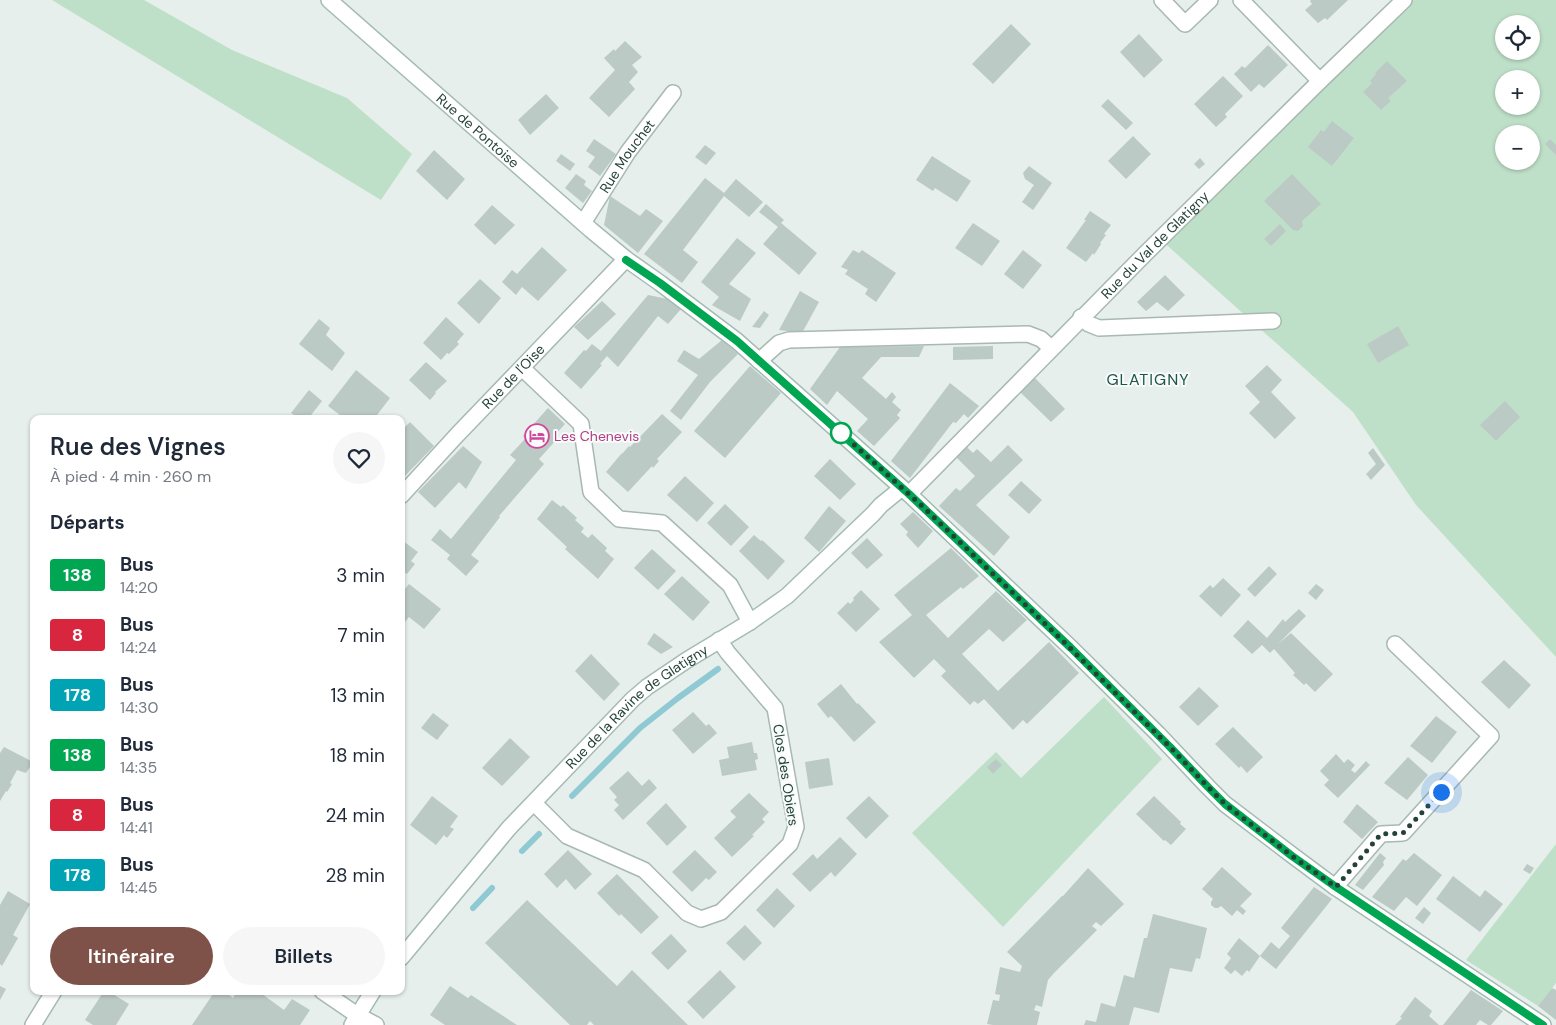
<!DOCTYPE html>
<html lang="fr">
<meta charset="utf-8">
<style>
body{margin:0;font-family:"DM Sans",sans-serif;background:#f6f6f7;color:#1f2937;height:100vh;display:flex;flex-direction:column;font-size:19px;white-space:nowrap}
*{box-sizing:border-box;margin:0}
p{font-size:16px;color:#747a83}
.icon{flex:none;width:28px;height:28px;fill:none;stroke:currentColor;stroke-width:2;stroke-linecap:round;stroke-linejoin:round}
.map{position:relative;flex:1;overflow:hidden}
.drawer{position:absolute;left:30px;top:415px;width:375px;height:580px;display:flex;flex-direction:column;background:#fff;border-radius:10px;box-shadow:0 1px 4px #0004}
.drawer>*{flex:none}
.badge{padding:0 10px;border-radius:4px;font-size:18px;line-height:32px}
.fabs{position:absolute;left:1495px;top:15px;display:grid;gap:10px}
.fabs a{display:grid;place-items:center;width:45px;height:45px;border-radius:50%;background:#fff;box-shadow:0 1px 4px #0004;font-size:25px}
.you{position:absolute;width:25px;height:25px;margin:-12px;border:4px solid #fff;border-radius:50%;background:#1a73e8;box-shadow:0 0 0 8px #1a73e833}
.map>.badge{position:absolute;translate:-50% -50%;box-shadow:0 0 0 2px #fff}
h2{padding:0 20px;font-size:19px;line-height:45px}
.round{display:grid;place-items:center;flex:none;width:52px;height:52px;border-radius:26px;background:#f6f6f7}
.summary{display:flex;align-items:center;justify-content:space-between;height:85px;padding:0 20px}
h1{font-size:24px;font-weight:600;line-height:38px}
.button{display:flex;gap:10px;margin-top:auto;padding:10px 20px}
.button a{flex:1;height:58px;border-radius:30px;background:#7f5249;color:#fff;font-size:20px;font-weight:600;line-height:58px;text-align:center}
.button a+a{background:#f6f6f7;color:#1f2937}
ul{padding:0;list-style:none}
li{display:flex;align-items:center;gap:15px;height:60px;padding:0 20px}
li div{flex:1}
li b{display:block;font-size:19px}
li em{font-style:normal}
li .badge{min-width:55px;font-weight:700;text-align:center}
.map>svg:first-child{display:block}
</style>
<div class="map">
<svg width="1556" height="1025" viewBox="0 0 1556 1025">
<rect width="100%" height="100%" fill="#e6efeb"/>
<g fill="#bfe0c8" fill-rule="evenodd">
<polygon points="52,0 144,0 232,50 347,98 412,154 381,200"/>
<path d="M1406 0H1556V657L1416 505 1353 412 1160 239ZM1504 24H1531V51H1504ZM1504 79H1531V106H1504ZM1504 134H1531V161H1504Z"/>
<polygon points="1104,697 1162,759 1003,927 912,833 996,752 1021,778"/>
<polygon points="1556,844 1556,983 1538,1006 1466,960"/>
</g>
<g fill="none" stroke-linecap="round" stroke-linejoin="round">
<g stroke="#8ec9d4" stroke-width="6">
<polyline points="572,796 640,728 678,698 718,669"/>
<polyline points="522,851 539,834"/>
<polyline points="473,908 492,888"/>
</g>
</g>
<g fill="#bbcac4">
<polygon points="1311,0 1348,0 1327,20 1325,18 1318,23 1305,10 1312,4 1310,1"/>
<polygon points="1011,24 1031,44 993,84 972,64"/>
<polygon points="1139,34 1163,60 1144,78 1120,52"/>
<polygon points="625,41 642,57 632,65 638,72 629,82 635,89 609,117 589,98 615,70 604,58 614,49 615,51"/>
<polygon points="1268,45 1288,65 1264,88 1259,84 1251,92 1234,74 1242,66 1245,68"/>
<polygon points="1387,61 1407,81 1388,98 1391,101 1381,110 1363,92 1372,83 1370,81 1376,74 1375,73"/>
<polygon points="1223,76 1243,96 1225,114 1227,117 1216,127 1194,104"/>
<polygon points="546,94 559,108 530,135 518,120"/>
<polygon points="1108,99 1133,123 1126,130 1101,106"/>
<polygon points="1332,121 1354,138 1332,166 1308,147 1321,130 1324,132"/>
<polygon points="1133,136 1151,154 1126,179 1108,161"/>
<polygon points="594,139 616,154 600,176 588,167 595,157 586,151"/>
<polygon points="1550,139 1556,145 1556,155 1545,144"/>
<polygon points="705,145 716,153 706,165 695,157"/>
<polygon points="434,150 465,179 447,200 416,171"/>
<polygon points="561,154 575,164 570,171 556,161"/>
<polygon points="932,156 971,181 957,202 935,188 933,191 916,180"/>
<polygon points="1200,158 1205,164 1199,169 1194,164"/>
<polygon points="1029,166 1052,183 1033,210 1022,202 1034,185 1025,179 1023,173"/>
<polygon points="576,174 586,181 584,185 592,191 583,203 565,188"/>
<polygon points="1292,174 1321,204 1302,221 1303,226 1298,231 1293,230 1264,201"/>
<polygon points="705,178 724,193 736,179 763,202 749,217 724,196 683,250 698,262 682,283 644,254"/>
<polygon points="610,196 640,216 646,209 663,221 638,253 604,225"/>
<polygon points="766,204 784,220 781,223 817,253 799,275 763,244 778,227 759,212"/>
<polygon points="492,205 515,225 495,245 474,225"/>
<polygon points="1090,211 1111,225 1104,234 1106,235 1100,243 1101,244 1094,255 1093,253 1086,262 1066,248 1086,220 1084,220"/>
<polygon points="973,223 1000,241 982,266 955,248"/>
<polygon points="1280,224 1286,231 1271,246 1264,239"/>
<polygon points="737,238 756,253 729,284 751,299 740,321 712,305 719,297 701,282"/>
<polygon points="542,247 567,270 538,301 522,287 516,295 502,282 512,270 517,274"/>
<polygon points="853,250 859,253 862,250 896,273 876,302 865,294 868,289 845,274 848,270 841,267"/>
<polygon points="1023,250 1042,265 1023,289 1004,274"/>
<polygon points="1165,275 1185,295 1168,311 1157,302 1146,311 1137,302"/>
<polygon points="480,279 501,298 479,324 457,303"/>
<polygon points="800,291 819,302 802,333 779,330"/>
<polygon points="648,295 668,299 681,309 668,324 658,316 618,367 607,356 600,364 602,365 581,389 564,373 584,350 586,351 592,344 601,351"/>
<polygon points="602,301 616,314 588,340 574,327"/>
<polygon points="764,311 769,315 760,328 752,327"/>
<polygon points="446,317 464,334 457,342 459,344 449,354 447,353 441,360 423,343"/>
<polygon points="319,319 330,328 326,335 345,353 332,371 299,344"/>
<polygon points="1398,326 1409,345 1378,363 1367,344"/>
<polygon points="722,340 738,354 710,382 681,420 670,411 698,375 677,361 684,350 699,359"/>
<polygon points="924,346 919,357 881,357 862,378 886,399 892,392 896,397 892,402 901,410 897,415 900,418 874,446 857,431 868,419 837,391 827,405 810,389 840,347"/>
<polygon points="993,346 993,359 953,360 953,347"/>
<polygon points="426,362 447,381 435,392 436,393 430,400 409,380"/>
<polygon points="1267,365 1282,380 1271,392 1296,418 1275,439 1249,413 1260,402 1245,386"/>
<polygon points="750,366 781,393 725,458 694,431"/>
<polygon points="356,370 390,398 374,419 337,419 340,415 328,406"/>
<polygon points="1034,377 1065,409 1051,422 1020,392"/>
<polygon points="950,383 979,406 968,418 964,414 956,423 953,422 910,478 891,461"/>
<polygon points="309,390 322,401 308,419 300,419 291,413"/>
<polygon points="1505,401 1520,417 1496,441 1480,425"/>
<polygon points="548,408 565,424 555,435 558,438 539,459 544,464 499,516 500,517 471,555 479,561 466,576 447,559 450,555 431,540 440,529 451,539 516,460 510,455 525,439 523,436"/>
<polygon points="662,414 682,432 657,459 659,461 653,468 652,466 628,492 606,472 622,453 622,454 629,446 630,447"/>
<polygon points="410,422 434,446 401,480 401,425 404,428"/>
<polygon points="1008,445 1023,460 976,505 1010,537 994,556 939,506 956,488 960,491 975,476 956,457 967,447 973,453 977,449 991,462"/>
<polygon points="463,446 482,462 466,489 459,482 435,508 418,492"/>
<polygon points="1373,448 1385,465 1371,480 1366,474 1376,464 1368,453"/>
<polygon points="830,459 856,484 840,500 814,476"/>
<polygon points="685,476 714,503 697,522 667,495"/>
<polygon points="1021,481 1042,500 1029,514 1008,495"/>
<polygon points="552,500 561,507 563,505 577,518 575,520 584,528 581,532 588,538 592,534 607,548 605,551 614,559 598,579 565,549 567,547 537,519"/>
<polygon points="725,504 749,527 731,546 707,523"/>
<polygon points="829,506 846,521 819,552 804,538"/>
<polygon points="913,512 933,531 918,548 906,535 908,532 900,524"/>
<polygon points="754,535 761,541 762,540 785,561 768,580 739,551"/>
<polygon points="867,538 883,555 867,569 851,553"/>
<polygon points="403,541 418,552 411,561 415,564 407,574 401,570 401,543"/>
<polygon points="951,548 979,576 963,589 961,587 926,615 948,638 996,591 1027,620 1003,642 989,629 962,654 998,691 1049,642 1079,673 1027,724 1023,720 1013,730 984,699 978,704 974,701 970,705 941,676 946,671 934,659 914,678 879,642 912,615 894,595"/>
<polygon points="652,549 676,571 658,590 634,568"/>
<polygon points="1269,566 1277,574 1255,597 1247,589"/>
<polygon points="682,576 710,602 693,621 664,594"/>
<polygon points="1223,578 1241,595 1221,617 1199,596 1210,585 1213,588"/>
<polygon points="409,584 441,609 424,629 409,617 401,627 401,594"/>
<polygon points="1316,584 1324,590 1316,600 1308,593"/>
<polygon points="861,590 880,609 856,632 837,613 848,602 850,604 854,600 853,598"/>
<polygon points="1299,609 1306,616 1278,644 1291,633 1333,674 1315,692 1306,683 1304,685 1293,675 1295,673 1274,649 1270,653 1262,645 1252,654 1233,636 1248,620 1267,638 1283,619 1285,622"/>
<polygon points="654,633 673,647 661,654 647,644"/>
<polygon points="591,654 620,684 604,701 575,671"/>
<polygon points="1504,660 1531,685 1509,709 1481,682"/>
<polygon points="841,684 857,704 858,703 876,722 854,742 831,716 828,718 817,704"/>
<polygon points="1199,687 1219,706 1198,726 1179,707"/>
<polygon points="693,712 706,726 709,724 717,733 693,754 672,730"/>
<polygon points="433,713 449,725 437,740 421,728"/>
<polygon points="1436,716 1457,732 1432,763 1410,746"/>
<polygon points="1233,727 1263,757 1247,773 1241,766 1239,768 1215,744"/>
<polygon points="510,738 530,757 502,786 482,768"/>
<polygon points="752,742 754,753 757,753 758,759 755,760 757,770 722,776 719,760 729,758 727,747"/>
<polygon points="4,747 33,762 26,773 17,770 10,783 12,784 7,792 6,791 0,801 0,753"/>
<polygon points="1336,754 1344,763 1348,759 1355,765 1351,770 1355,773 1366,761 1370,765 1338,798 1324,785 1329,780 1320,771"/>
<polygon points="1408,757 1428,775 1407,800 1384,783"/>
<polygon points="829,758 833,785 809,789 805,762"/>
<polygon points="996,759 1002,765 993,774 987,767"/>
<polygon points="628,771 642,786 649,779 657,788 623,820 614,810 619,805 614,800 617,797 609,788"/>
<polygon points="749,793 769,812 762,819 765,822 752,835 754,836 732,857 714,838 736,817 730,811"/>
<polygon points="432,796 458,816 450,827 454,829 447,838 444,835 436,845 410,825"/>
<polygon points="869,796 889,816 866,839 846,818"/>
<polygon points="1154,796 1181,822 1180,824 1186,829 1171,845 1165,840 1164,841 1136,814"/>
<polygon points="666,803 687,827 667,846 646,823"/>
<polygon points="1357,804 1378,822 1362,839 1343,822"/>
<polygon points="840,837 857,854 835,877 831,872 810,892 792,874 813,854 817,859"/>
<polygon points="568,850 592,874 575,890 566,879 557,888 544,874"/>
<polygon points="695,850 717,872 709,880 706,878 692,892 672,872"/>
<polygon points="1380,853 1386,858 1383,862 1384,865 1363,890 1355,885"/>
<polygon points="1414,853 1442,875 1417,906 1406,897 1394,911 1372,897 1403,859 1406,861"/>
<polygon points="1527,864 1534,868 1530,874 1523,870"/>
<polygon points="1222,867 1252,894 1240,906 1246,911 1243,915 1237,910 1232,916 1221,906 1218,908 1215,908 1211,905 1211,902 1213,899 1202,889"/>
<polygon points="1088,868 1124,904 1101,926 1096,922 1092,926 1097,930 1054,973 1048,980 1042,1007 1036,1005 1034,1010 1040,1012 1037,1025 993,1025 987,1024 993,1000 999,1001 1000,995 995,994 1000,967 1020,972 1022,966 1007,952 1062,896 1063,896"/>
<polygon points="617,874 659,917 641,934 621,914 619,916 597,893"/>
<polygon points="1453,876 1480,897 1485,890 1503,904 1480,932 1436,899"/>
<polygon points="1314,887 1332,899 1276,969 1260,956 1249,972 1247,970 1242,976 1235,970 1231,974 1224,968 1231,958 1227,954 1239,938 1260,956 1271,942 1279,949 1290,936 1281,928"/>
<polygon points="777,888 795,906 774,928 756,910"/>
<polygon points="8,891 30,904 13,935 18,938 2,966 0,964 0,905"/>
<polygon points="527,900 617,986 632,970 688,1025 594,1025 590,1021 587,1025 570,1025 485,943"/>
<polygon points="1424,907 1431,913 1423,924 1415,918"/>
<polygon points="1153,914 1207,928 1200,959 1196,958 1192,972 1170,968 1159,1013 1134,1007 1129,1025 1084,1025 1086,1020 1096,1022 1101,1003 1115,1007 1124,975 1134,978 1144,938 1147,938"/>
<polygon points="745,925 762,943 744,961 726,943"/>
<polygon points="671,934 687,951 668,970 651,953"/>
<polygon points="720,970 736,987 703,1019 687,1002"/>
<polygon points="0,986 6,989 0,1000"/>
<polygon points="450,986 468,998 471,995 517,1025 445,1025 430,1015"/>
<polygon points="1552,988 1556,990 1556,1020 1538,1006"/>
<polygon points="1471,990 1503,1011 1491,1025 1488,1025 1480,1020 1476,1025 1443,1025"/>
<polygon points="104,991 108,991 129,1004 116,1025 93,1025 85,1020"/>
<polygon points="215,991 224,991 233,998 237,991 258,991 284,1010 292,999 310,1010 300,1025 192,1025"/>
<polygon points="1415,997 1432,1011 1429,1016 1439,1025 1395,1025 1402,1018 1400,1017"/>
</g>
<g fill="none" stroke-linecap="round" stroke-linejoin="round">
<g stroke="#a8b8b2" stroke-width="18">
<g id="street">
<polyline points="1162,0 1185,24 1210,0"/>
<polyline points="1241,0 1320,81"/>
<path id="s1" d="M583 223 628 152 673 93"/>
<polyline points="1081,317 1089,324 1099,328 1273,321"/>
<polyline points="759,361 779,343 789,340 1028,334 1041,339 1051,348"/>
<polyline points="522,368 581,424 591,492 619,519 662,523 730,585 750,622"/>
<path id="s2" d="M909 494 1145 254 1320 81 1404 0"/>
<path id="s3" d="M401 496 457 435 626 259"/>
<polyline points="534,803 567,836 644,870 687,913 701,919 721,912 790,844 796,827 775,708 728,653 719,640"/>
<polyline points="1335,887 1381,834 1403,833 1491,736 1395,644"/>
<polyline points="322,991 357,1015 376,1025"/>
<polyline points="33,1025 54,991"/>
</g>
</g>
<g stroke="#a4bbb3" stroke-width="18">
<g id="secondary">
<path id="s4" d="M329 0 591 230 626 259 660 283 737 341 909 494 1071 648 1158 734 1208 787 1225 804 1292 855 1335 887 1543 1025"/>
<path id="s5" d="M401 958 509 828 633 699 647 687 687 660 750 622 787 596 873 514 881 505 902 488"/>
<polyline points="352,1025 373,991"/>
</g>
</g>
<use href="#street" stroke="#fff" stroke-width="15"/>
<use href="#secondary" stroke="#fff" stroke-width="15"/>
</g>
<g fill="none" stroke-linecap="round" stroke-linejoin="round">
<g stroke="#fff" stroke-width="11">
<polyline id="line" points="626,260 660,283 737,341 909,494 1071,648 1170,747 1208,787 1225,804 1292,856 1336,887 1543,1025"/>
</g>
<use href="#line" stroke="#00a651" stroke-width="8"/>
<polyline stroke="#24423a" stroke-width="5" stroke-dasharray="0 9" points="841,433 920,504 1059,637 1170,747 1208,787 1225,804 1292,856 1336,887 1381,834 1403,833 1441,792"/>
</g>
<defs>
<g id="hotel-ring" transform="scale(1.25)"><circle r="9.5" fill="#f7fbf9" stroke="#d1479c" stroke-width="1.5"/><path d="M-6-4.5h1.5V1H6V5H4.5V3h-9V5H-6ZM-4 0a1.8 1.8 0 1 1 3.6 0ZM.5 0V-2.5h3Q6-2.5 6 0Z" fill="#d1479c"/></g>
</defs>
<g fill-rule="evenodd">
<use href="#hotel-ring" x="537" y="436"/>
</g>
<circle fill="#fff" stroke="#00a651" stroke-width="2.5" cx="841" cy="433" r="10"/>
<g text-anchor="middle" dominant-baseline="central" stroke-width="4" stroke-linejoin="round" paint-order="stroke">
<g font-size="14" fill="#24423a" stroke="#f7fbf9">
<text stroke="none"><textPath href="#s4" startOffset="198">Rue de Pontoise</textPath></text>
<text stroke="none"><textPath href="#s1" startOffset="80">Rue Mouchet</textPath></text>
<text stroke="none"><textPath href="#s2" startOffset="350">Rue du Val de Glatigny</textPath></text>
<text stroke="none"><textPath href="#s3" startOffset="164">Rue de l'Oise</textPath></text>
<text stroke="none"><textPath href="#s5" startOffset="346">Rue de la Ravine de Glatigny</textPath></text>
<text transform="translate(786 775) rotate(81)">Clos des Obiers</text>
</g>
<g font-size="14" fill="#b23c85" stroke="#f7fbf9" text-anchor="start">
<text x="554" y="436">Les Chenevis</text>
</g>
<g font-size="16" letter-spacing="1" fill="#1f5548" stroke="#f7fbf9">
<text x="1148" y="379">GLATIGNY</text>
</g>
</g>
</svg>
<div class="fabs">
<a><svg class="icon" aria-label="locate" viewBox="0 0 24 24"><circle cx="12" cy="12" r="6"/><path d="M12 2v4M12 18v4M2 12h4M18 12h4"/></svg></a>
<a>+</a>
<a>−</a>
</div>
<div class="you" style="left:1441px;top:792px"></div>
<section class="drawer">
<div class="summary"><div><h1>Rue des Vignes</h1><p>À pied · 4 min · 260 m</p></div><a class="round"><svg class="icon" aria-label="heart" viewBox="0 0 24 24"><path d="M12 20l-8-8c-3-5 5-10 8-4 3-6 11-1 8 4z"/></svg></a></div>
<h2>Départs</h2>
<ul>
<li><span class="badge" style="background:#00a651;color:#fff">138</span><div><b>Bus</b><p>14:20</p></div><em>3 min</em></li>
<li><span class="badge" style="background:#d7263d;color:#fff">8</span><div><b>Bus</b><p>14:24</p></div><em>7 min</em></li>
<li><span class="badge" style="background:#00a3b4;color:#fff">178</span><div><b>Bus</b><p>14:30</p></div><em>13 min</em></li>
<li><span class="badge" style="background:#00a651;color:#fff">138</span><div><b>Bus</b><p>14:35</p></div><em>18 min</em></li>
<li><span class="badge" style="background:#d7263d;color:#fff">8</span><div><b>Bus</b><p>14:41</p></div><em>24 min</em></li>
<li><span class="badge" style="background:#00a3b4;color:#fff">178</span><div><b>Bus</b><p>14:45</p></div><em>28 min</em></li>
</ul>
<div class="button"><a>Itinéraire</a><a>Billets</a></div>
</section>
</div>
